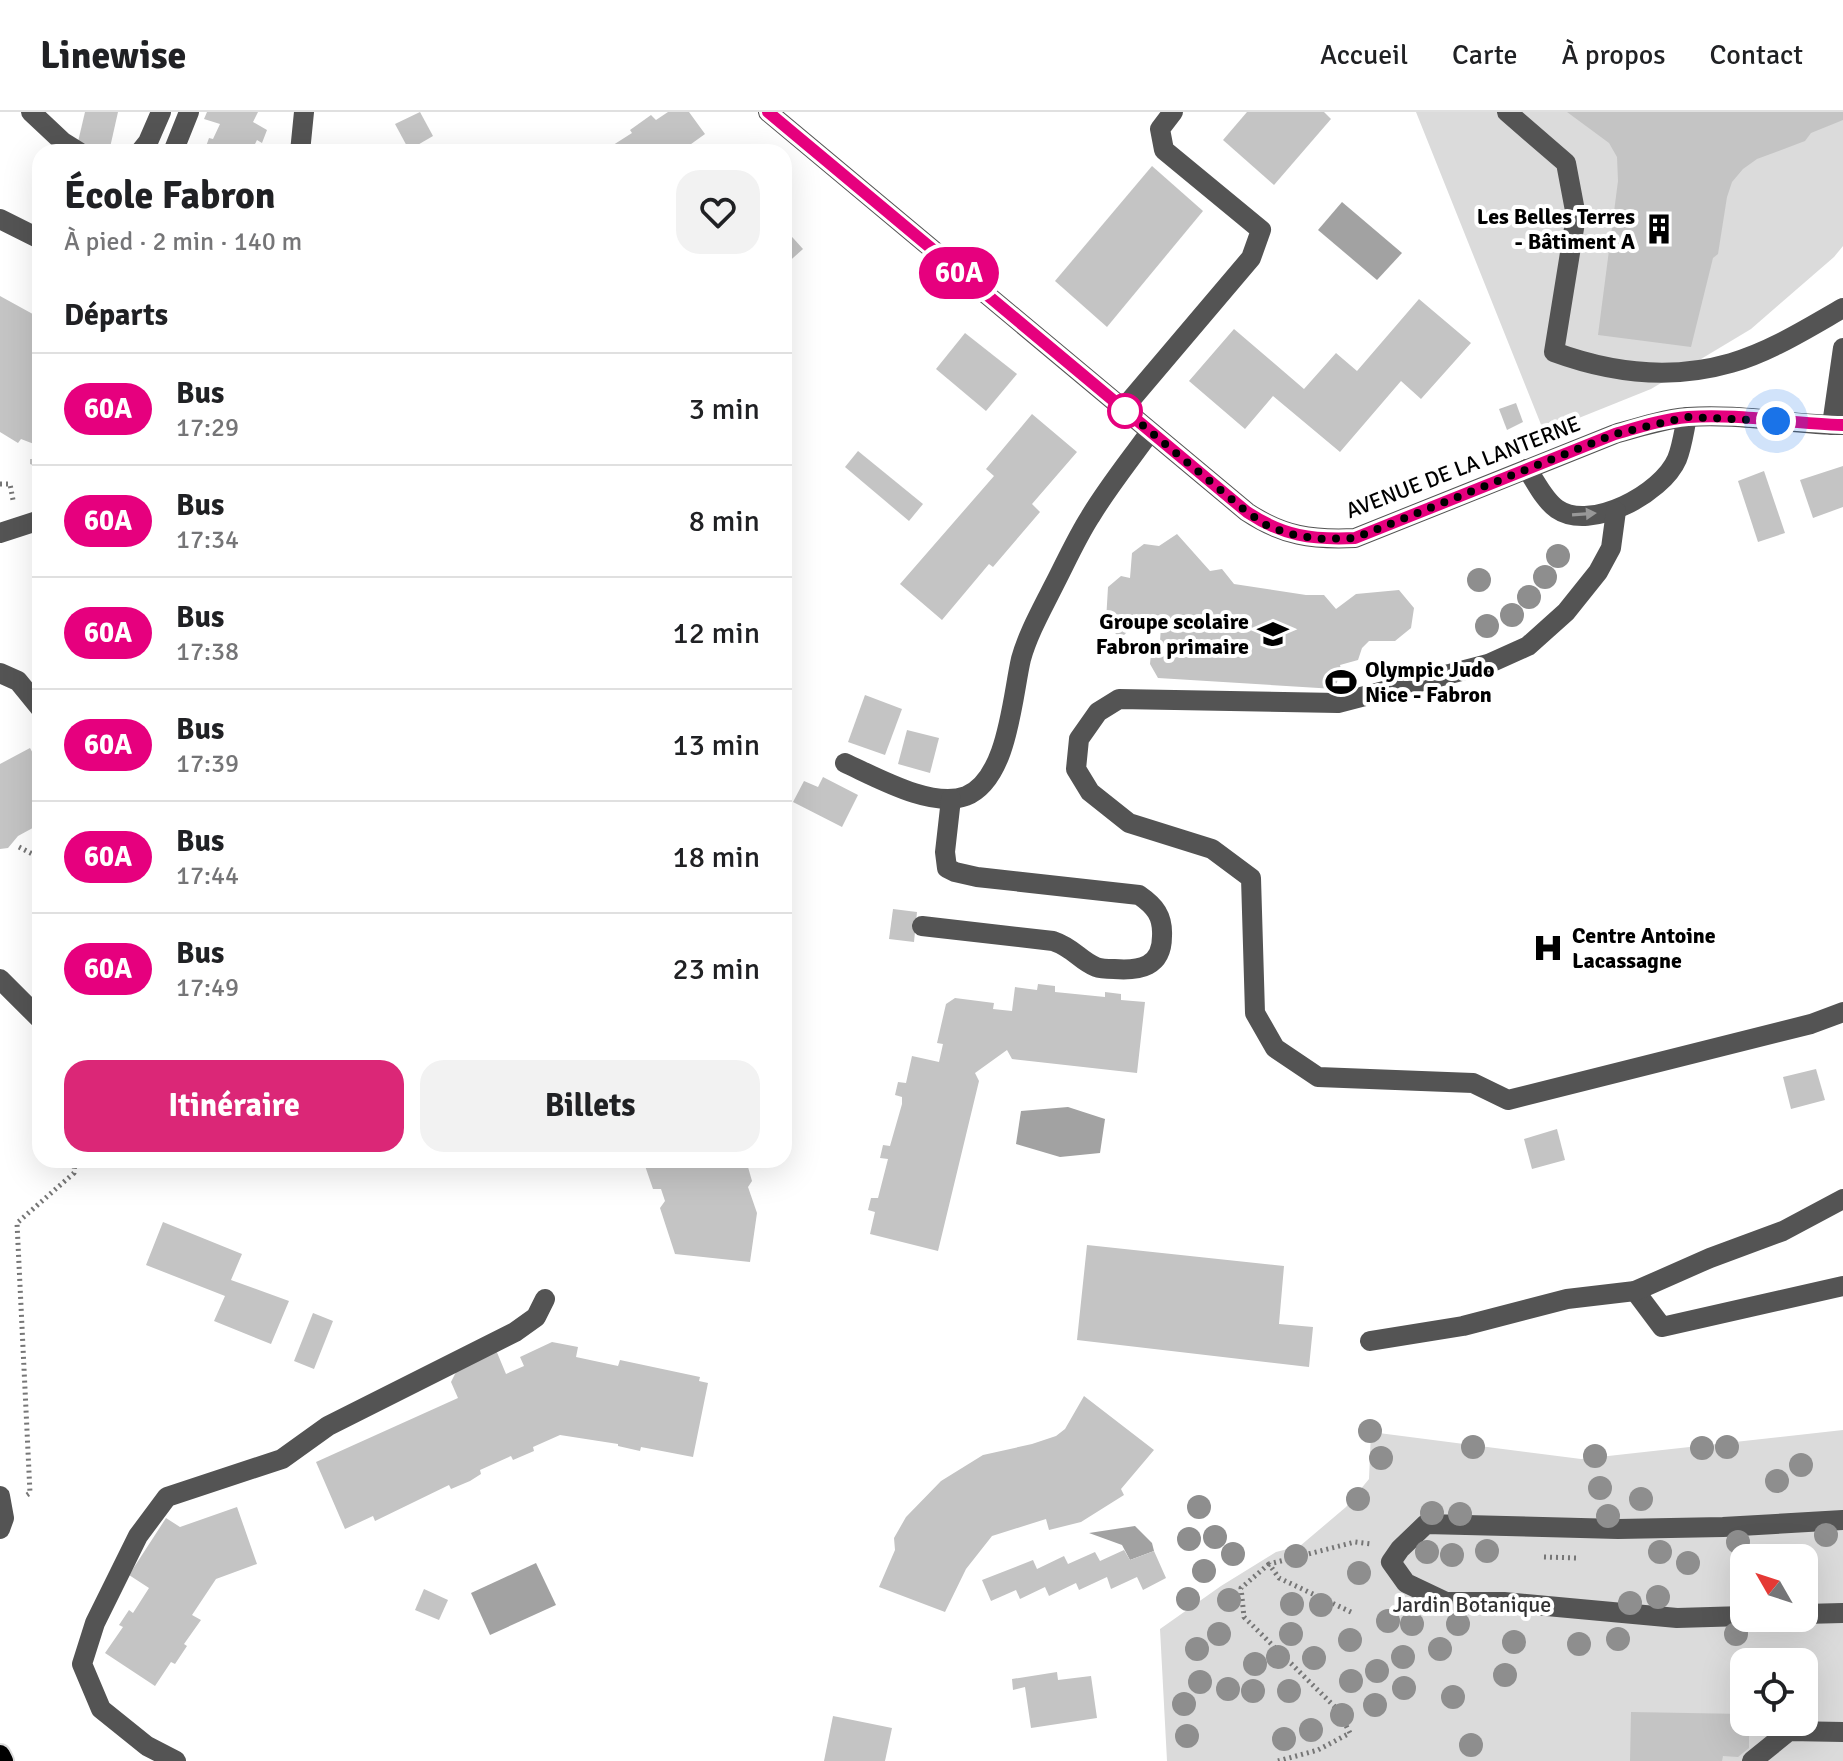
<!DOCTYPE html>
<html lang="fr">
<meta charset="utf-8">
<style>
body{margin:0;font-family:Signika,sans-serif;background:#f2f2f2;color:#202124;height:100vh;display:flex;flex-direction:column;font-size:30px;white-space:nowrap}
*{box-sizing:border-box;margin:0}
p{font-size:26px;color:#757577}
.icon{flex:none;width:44px;height:44px;fill:none;stroke:currentColor;stroke-width:2;stroke-linecap:round;stroke-linejoin:round}
.map{position:relative;flex:1;overflow:hidden}
.details{position:absolute;left:32px;top:32px;width:760px;height:1024px;display:flex;flex-direction:column;background:#fff;border-radius:24px;box-shadow:0 8px 32px #0002}
.details>*{flex:none}
.badge{padding:0 16px;border-radius:26px;font-size:28px;line-height:52px}
.needle{width:52px;rotate:309deg}
.fabs{position:absolute;left:1730px;top:1432px;display:grid;gap:16px}
.fabs a{display:grid;place-items:center;width:88px;height:88px;border-radius:16px;background:#fff;box-shadow:0 8px 32px #0002;font-size:40px}
.you{position:absolute;width:40px;height:40px;margin:-20px;border:6px solid #fff;border-radius:50%;background:#1a73e8;box-shadow:0 0 0 12px #1a73e833}
.map>.badge{position:absolute;translate:-50% -50%;box-shadow:0 0 0 4px #fff}
h2{padding:0 32px;font-size:30px;line-height:72px}
.round{display:grid;place-items:center;flex:none;width:84px;height:84px;border-radius:24px;background:#f2f2f2}
.head{display:flex;align-items:center;justify-content:space-between;height:136px;padding:0 32px}
h1{font-size:38px;font-weight:800;line-height:60px}
.cta{display:flex;gap:16px;margin-top:auto;padding:16px 32px}
.cta a{flex:1;height:92px;border-radius:24px;background:#db2777;color:#fff;font-size:32px;font-weight:800;line-height:92px;text-align:center}
.cta a+a{background:#f2f2f2;color:#202124}
ul{padding:0;list-style:none}
li{display:flex;align-items:center;gap:24px;height:112px;padding:0 32px;border-top:2px solid #e0e0e0}
li div{flex:1}
li b{display:block;font-size:30px}
li em{font-style:normal}
li .badge{min-width:88px;font-weight:700;text-align:center}
header{display:flex;align-items:center;gap:48px;box-sizing:border-box;height:112px;padding:0 40px;background:#fff;border-bottom:2px solid #e0e0e0}
header strong{font-size:38px}
nav{display:flex;gap:44px;margin-inline-start:auto;font-size:28px}
.map>svg:first-child{display:block}
</style>
<header>
<strong>Linewise</strong>
<nav><a>Accueil</a><a>Carte</a><a>À propos</a><a>Contact</a></nav>
</header>
<div class="map">
<svg width="1843" height="1649" viewBox="0 0 1843 1649">
<rect width="100%" height="100%" fill="#fff"/>
<g fill="#dbdbdb" fill-rule="evenodd">
<polygon points="1416,0 1843,0 1843,134 1834,145 1751,217 1651,277 1544,320"/>
<path d="M1843 1318V1649H1167L1160 1517 1221 1474 1276 1440 1300 1434 1346 1395 1369 1367 1371 1320 1581 1347ZM1744 1446H1804V1506H1744ZM1744 1550H1804V1610H1744Z"/>
</g>
<g fill="#a2a2a2">
<polygon points="1342,90 1402,141 1377,168 1318,118"/>
<polygon points="1068,995 1105,1007 1100,1041 1060,1045 1016,1032 1021,999"/>
<polygon points="1135,1414 1152,1431 1154,1439 1130,1448 1122,1433 1089,1421"/>
<polygon points="536,1451 556,1493 490,1523 471,1481"/>
</g>
<g fill="#c4c4c4">
<polygon points="85,0 118,0 109,40 77,34"/>
<polygon points="207,0 258,0 253,10 267,18 262,31 257,28 251,40 204,40 209,26 213,27 220,12 204,7"/>
<polygon points="420,0 433,24 409,38 395,12"/>
<polygon points="668,0 689,0 705,22 680,40 673,35 667,40 614,40 610,35 632,21 630,18 651,3 656,8"/>
<polygon points="1247,0 1324,0 1331,7 1274,73 1223,28"/>
<polygon points="1567,0 1843,0 1843,8 1811,21 1805,29 1757,47 1743,57 1732,70 1727,85 1718,142 1713,146 1691,235 1598,223 1618,69 1617,45 1609,31"/>
<polygon points="1152,54 1203,99 1107,215 1055,169"/>
<polygon points="784,116 803,137 784,154"/>
<polygon points="0,184 40,206 40,356 30,352 30,347 35,347 34,332 21,327 18,331 0,320"/>
<polygon points="1419,187 1471,231 1421,287 1401,269 1340,340 1273,284 1245,317 1189,269 1234,217 1304,277 1336,241 1357,259"/>
<polygon points="965,221 1017,262 986,299 936,257"/>
<polygon points="1516,291 1523,310 1507,318 1499,297"/>
<polygon points="1032,302 1077,340 1032,392 1040,400 993,455 989,452 942,508 900,472 994,364 986,357"/>
<polygon points="858,339 923,392 909,409 845,355"/>
<polygon points="1843,354 1843,395 1813,406 1800,368"/>
<polygon points="1764,359 1785,421 1758,430 1738,369"/>
<polygon points="1177,422 1210,459 1222,457 1234,472 1306,483 1324,483 1336,497 1356,482 1399,478 1414,496 1411,516 1395,529 1369,529 1362,536 1358,548 1340,553 1343,566 1338,567 1335,577 1158,566 1150,552 1152,529 1160,529 1161,515 1135,512 1123,524 1116,522 1106,509 1108,475 1121,464 1130,466 1132,441 1144,432 1159,434"/>
<polygon points="865,583 902,597 885,643 848,630"/>
<polygon points="907,618 939,626 930,661 898,652"/>
<polygon points="30,636 40,654 40,712 18,724 8,736 0,737 0,652"/>
<polygon points="823,665 858,683 842,715 793,690 804,669 818,675"/>
<polygon points="893,797 917,800 914,830 889,827"/>
<polygon points="1038,872 1055,874 1055,880 1105,885 1105,880 1121,882 1121,888 1145,890 1137,961 1012,947 1007,938 975,961 979,969 938,1139 870,1122 875,1100 868,1098 871,1086 878,1086 888,1047 880,1046 883,1033 890,1034 902,992 902,985 895,983 898,970 906,971 912,944 939,950 943,932 937,931 946,892 955,886 994,891 993,897 1012,899 1015,875 1037,878"/>
<polygon points="1816,957 1825,988 1791,997 1783,965"/>
<polygon points="1557,1017 1565,1048 1532,1057 1524,1027"/>
<polygon points="643,1048 746,1048 752,1069 748,1075 757,1101 750,1150 675,1142 660,1096 665,1089 661,1077 653,1077"/>
<polygon points="163,1110 242,1142 231,1168 289,1189 271,1232 214,1209 225,1184 146,1153"/>
<polygon points="1087,1133 1284,1154 1279,1212 1313,1215 1309,1255 1077,1228"/>
<polygon points="313,1201 333,1209 314,1257 294,1249"/>
<polygon points="552,1230 578,1235 576,1245 618,1254 620,1248 700,1265 699,1269 708,1271 693,1345 641,1335 640,1339 618,1334 618,1332 560,1323 533,1335 534,1339 513,1348 511,1344 480,1358 481,1362 470,1369 451,1377 449,1373 375,1409 373,1404 345,1417 316,1350 458,1286 451,1270 459,1254 496,1238 506,1262 524,1254 520,1245"/>
<polygon points="1084,1284 1154,1338 1121,1377 1124,1383 1081,1410 1049,1418 1046,1407 992,1424 966,1457 945,1500 879,1475 895,1438 894,1426 906,1405 941,1369 983,1343 1032,1332 1056,1324 1065,1317"/>
<polygon points="237,1395 257,1452 216,1467 192,1503 201,1508 184,1532 187,1534 175,1552 171,1550 155,1574 105,1541 123,1515 119,1513 129,1498 133,1501 149,1476 129,1463 166,1406 180,1415"/>
<polygon points="1124,1438 1130,1448 1154,1439 1166,1466 1143,1478 1137,1465 1111,1477 1107,1465 1079,1478 1076,1471 1049,1484 1045,1475 1020,1487 1016,1478 991,1489 982,1468 1033,1448 1037,1457 1064,1444 1068,1452 1095,1440 1100,1449"/>
<polygon points="424,1477 448,1488 439,1508 415,1498"/>
<polygon points="1057,1560 1058,1568 1091,1564 1097,1606 1031,1616 1025,1575 1013,1578 1012,1567"/>
<polygon points="1631,1600 1744,1602 1744,1610 1749,1610 1749,1636 1738,1645 1723,1644 1722,1649 1630,1649"/>
<polygon points="833,1604 892,1616 885,1649 824,1649"/>
</g>
<g fill="none" stroke-linecap="round" stroke-linejoin="round">
<g stroke="#dbdbdb" stroke-width="24">
<polyline id="major" points="0,1643 3,1649"/>
</g>
<g stroke="#767676" stroke-width="5" stroke-dasharray="2 4" stroke-linecap="butt">
<polyline points="0,372 10,372 13,388"/>
<polyline points="19,735 40,746"/>
<polyline points="27,1383 30,1381 17,1111 74,1061 75,1048"/>
<polyline points="1544,1445 1578,1446"/>
<polyline points="1269,1452 1241,1476 1244,1505 1337,1597 1350,1621 1318,1638 1278,1649"/>
<polyline points="1351,1500 1279,1466 1269,1452 1355,1430 1371,1432"/>
</g>
<g stroke="#545454" stroke-width="20">
<polyline points="31,0 63,30 79,40"/>
<path d="M768 0 1247 400C1283 424 1312 428 1355 426L1615 322C1639 315 1664 307 1688 305 1739 301 1792 313 1843 313"/>
<path d="M1507 0 1566 51 1576 104 1554 240C1611 261 1672 268 1731 251 1770 240 1808 216 1843 196"/>
<polyline points="140,40 148,30 161,0"/>
<polyline points="173,40 189,0"/>
<polyline points="300,40 304,0"/>
<polyline points="0,107 40,127"/>
<polyline points="1123,297 1251,146 1261,118 1164,38 1160,17 1173,0"/>
<polyline points="1832,313 1843,236"/>
<path d="M1527 357C1536 370 1544 388 1557 397 1590 420 1662 382 1677 347 1682 335 1684 319 1687 305"/>
<polyline points="1616,399 1611,436 1598,460 1566,500 1528,534 1488,552 1338,591 1119,587 1098,600 1079,627 1076,657 1090,680 1129,711 1212,737 1251,766 1255,901 1275,936 1318,965 1473,971 1508,988 1811,912 1843,900"/>
<polyline points="0,421 40,408"/>
<polyline points="0,561 18,569 40,596"/>
<path d="M845 651C876 665 932 697 966 684 1008 667 1012 586 1021 547 1028 522 1041 499 1053 475 1065 452 1076 427 1090 405 1108 375 1130 348 1150 320"/>
<path d="M922 814 1053 829C1074 836 1079 848 1096 855 1101 857 1108 857 1114 857 1140 859 1162 855 1162 824 1163 804 1155 794 1139 783L977 765 955 760 947 756 945 740 951 687"/>
<polyline points="0,867 40,907"/>
<polyline points="1635,1179 1662,1215 1843,1174"/>
<polyline points="1370,1229 1463,1214 1567,1187 1635,1179 1710,1146 1783,1119 1843,1087"/>
<polyline points="0,1384 4,1406 0,1417"/>
<polyline points="1804,1502 1843,1501"/>
<polyline points="1744,1504 1677,1506 1504,1490 1446,1490 1406,1471 1391,1450 1400,1437 1426,1412 1618,1417 1723,1415 1843,1408"/>
<polyline points="176,1649 147,1634 101,1597 82,1552 95,1511 138,1424 167,1385 282,1347 328,1314 515,1220 536,1205 545,1187"/>
<polyline points="1752,1649 1789,1619 1843,1620"/>
</g>
<use href="#major" stroke="#000" stroke-width="20"/>
</g>
<g fill="#8e8e8e">
<circle cx="1558" cy="444" r="12"/>
<circle cx="1545" cy="465" r="12"/>
<circle cx="1479" cy="468" r="12"/>
<circle cx="1529" cy="485" r="12"/>
<circle cx="1512" cy="503" r="12"/>
<circle cx="1487" cy="514" r="12"/>
<circle cx="1370" cy="1319" r="12"/>
<circle cx="1473" cy="1335" r="12"/>
<circle cx="1727" cy="1335" r="12"/>
<circle cx="1702" cy="1336" r="12"/>
<circle cx="1595" cy="1344" r="12"/>
<circle cx="1381" cy="1346" r="12"/>
<circle cx="1801" cy="1353" r="12"/>
<circle cx="1777" cy="1369" r="12"/>
<circle cx="1600" cy="1376" r="12"/>
<circle cx="1358" cy="1387" r="12"/>
<circle cx="1641" cy="1387" r="12"/>
<circle cx="1199" cy="1395" r="12"/>
<circle cx="1432" cy="1401" r="12"/>
<circle cx="1460" cy="1402" r="12"/>
<circle cx="1608" cy="1404" r="12"/>
<circle cx="1826" cy="1423" r="12"/>
<circle cx="1215" cy="1425" r="12"/>
<circle cx="1189" cy="1427" r="12"/>
<circle cx="1738" cy="1430" r="12"/>
<circle cx="1487" cy="1439" r="12"/>
<circle cx="1427" cy="1440" r="12"/>
<circle cx="1660" cy="1440" r="12"/>
<circle cx="1233" cy="1442" r="12"/>
<circle cx="1452" cy="1443" r="12"/>
<circle cx="1296" cy="1444" r="12"/>
<circle cx="1688" cy="1451" r="12"/>
<circle cx="1204" cy="1459" r="12"/>
<circle cx="1359" cy="1461" r="12"/>
<circle cx="1658" cy="1485" r="12"/>
<circle cx="1188" cy="1487" r="12"/>
<circle cx="1229" cy="1488" r="12"/>
<circle cx="1630" cy="1491" r="12"/>
<circle cx="1292" cy="1492" r="12"/>
<circle cx="1321" cy="1493" r="12"/>
<circle cx="1388" cy="1509" r="12"/>
<circle cx="1412" cy="1512" r="12"/>
<circle cx="1458" cy="1512" r="12"/>
<circle cx="1219" cy="1522" r="12"/>
<circle cx="1291" cy="1522" r="12"/>
<circle cx="1736" cy="1522" r="12"/>
<circle cx="1618" cy="1527" r="12"/>
<circle cx="1350" cy="1528" r="12"/>
<circle cx="1514" cy="1530" r="12"/>
<circle cx="1579" cy="1532" r="12"/>
<circle cx="1197" cy="1537" r="12"/>
<circle cx="1440" cy="1537" r="12"/>
<circle cx="1278" cy="1545" r="12"/>
<circle cx="1403" cy="1545" r="12"/>
<circle cx="1314" cy="1546" r="12"/>
<circle cx="1255" cy="1552" r="12"/>
<circle cx="1377" cy="1559" r="12"/>
<circle cx="1505" cy="1563" r="12"/>
<circle cx="1351" cy="1569" r="12"/>
<circle cx="1200" cy="1570" r="12"/>
<circle cx="1404" cy="1576" r="12"/>
<circle cx="1228" cy="1577" r="12"/>
<circle cx="1253" cy="1579" r="12"/>
<circle cx="1289" cy="1579" r="12"/>
<circle cx="1453" cy="1585" r="12"/>
<circle cx="1184" cy="1592" r="12"/>
<circle cx="1375" cy="1593" r="12"/>
<circle cx="1342" cy="1603" r="12"/>
<circle cx="1311" cy="1618" r="12"/>
<circle cx="1187" cy="1624" r="12"/>
<circle cx="1284" cy="1627" r="12"/>
<circle cx="1471" cy="1633" r="12"/>
</g>
<defs><path id="oneway-solid" d="M-6-.8H1V-3.2L6.5 0L1 3.2V.8H-6Z" transform="scale(2)"/></defs>
<use fill="#989898" href="#oneway-solid" transform="translate(1584 402) rotate(-4)"/>
<g fill="none" stroke-linecap="round" stroke-linejoin="round">
<g stroke="#fff" stroke-width="18">
<path id="line" d="M768 0 1247 400C1283 424 1312 428 1355 426L1615 322C1639 315 1664 307 1688 305 1739 301 1792 312 1843 313"/>
</g>
<use href="#line" stroke="#e6007e" stroke-width="12"/>
<polyline stroke="#000" stroke-width="8" stroke-dasharray="0 14.4" points="1125,299 1123,297 1247,400 1269,415 1298,424 1324,427 1355,426 1615,322 1687,305 1776,309"/>
</g>
<defs>
<g id="building-bare" transform="scale(2.4)"><path d="M-4-6H4V6H1V3H-1V6H-4ZM-2.5-4.3h1.7v1.8h-1.7ZM.8-4.3h1.7v1.8H.8ZM-2.5-1h1.7V.8h-1.7ZM.8-1h1.7V.8H.8Z" fill="#000" stroke="#fff" stroke-width="2.5" paint-order="stroke"/></g>
<g id="school-bare" transform="scale(2.4)"><path d="M0-5L7-2L0 1L-7-2ZM-4 1L0 2.5L4 1V4Q0 6-4 4Z" fill="#000" stroke="#fff" stroke-width="2.5" paint-order="stroke"/></g>
<g id="stadium-bare" transform="scale(2.4)"><path d="M0-5a6.5 5 0 1 0 0 10a6.5 5 0 1 0 0-10ZM-3.5-1.8h7v3.6h-7Z" fill="#000" stroke="#fff" stroke-width="2.5" paint-order="stroke"/></g>
<g id="hospital-bare" transform="scale(2.4)"><path d="M-5-5h3v3.5h4V-5h3V5h-3V1.5h-4V5h-3Z" fill="#000" stroke="#fff" stroke-width="2.5" paint-order="stroke"/></g>
</defs>
<g fill-rule="evenodd">
<use href="#building-bare" x="1659" y="117"/>
<use href="#school-bare" x="1273" y="522"/>
<use href="#stadium-bare" x="1341" y="570"/>
<use href="#hospital-bare" x="1548" y="836"/>
</g>
<circle fill="#fff" stroke="#e6007e" stroke-width="4" cx="1125" cy="299" r="16"/>
<g text-anchor="middle" dominant-baseline="central" stroke-width="8" stroke-linejoin="round" paint-order="stroke">
<g font-size="22" font-weight="bold" fill="#000" stroke="#fff" text-anchor="end">
<text x="1635" y="104">Les Belles Terres<tspan x="1635" dy="25">- Bâtiment A</tspan></text>
<text x="1249" y="509">Groupe scolaire<tspan x="1249" dy="25">Fabron primaire</tspan></text>
<text x="1365" y="557" text-anchor="start">Olympic Judo<tspan x="1365" dy="25">Nice - Fabron</tspan></text>
<text x="1572" y="823" text-anchor="start">Centre Antoine<tspan x="1572" dy="25">Lacassagne</tspan></text>
</g>
<g font-size="22" fill="#000" stroke="#fff">
<text transform="translate(1463 355) rotate(-21)">AVENUE DE LA LANTERNE</text>
</g>
<g font-size="22" fill="#323232" stroke="#fff">
<text x="1472" y="1492">Jardin Botanique</text>
</g>
</g>
</svg>
<div class="fabs">
<a><svg class="needle" viewBox="-14 -14 28 28"><path d="M0-13l5 13h-10z" fill="#e53935"/><path d="M0 13l5-13h-10z" fill="#757577"/></svg></a>
<a><svg class="icon" aria-label="locate" viewBox="0 0 24 24"><circle cx="12" cy="12" r="6"/><path d="M12 2v4M12 18v4M2 12h4M18 12h4"/></svg></a>
</div>
<div class="you" style="left:1776px;top:309px"></div>
<b class="badge" style="left:959px;top:161px;background:#e6007e;color:#fff">60A</b>
<section class="details">
<div class="head"><div><h1>École Fabron</h1><p>À pied · 2 min · 140 m</p></div><a class="round"><svg class="icon" aria-label="heart" viewBox="0 0 24 24"><path d="M12 20l-8-8c-3-5 5-10 8-4 3-6 11-1 8 4z"/></svg></a></div>
<h2>Départs</h2>
<ul>
<li><span class="badge" style="background:#e6007e;color:#fff">60A</span><div><b>Bus</b><p>17:29</p></div><em>3 min</em></li>
<li><span class="badge" style="background:#e6007e;color:#fff">60A</span><div><b>Bus</b><p>17:34</p></div><em>8 min</em></li>
<li><span class="badge" style="background:#e6007e;color:#fff">60A</span><div><b>Bus</b><p>17:38</p></div><em>12 min</em></li>
<li><span class="badge" style="background:#e6007e;color:#fff">60A</span><div><b>Bus</b><p>17:39</p></div><em>13 min</em></li>
<li><span class="badge" style="background:#e6007e;color:#fff">60A</span><div><b>Bus</b><p>17:44</p></div><em>18 min</em></li>
<li><span class="badge" style="background:#e6007e;color:#fff">60A</span><div><b>Bus</b><p>17:49</p></div><em>23 min</em></li>
</ul>
<div class="cta"><a>Itinéraire</a><a>Billets</a></div>
</section>
</div>
